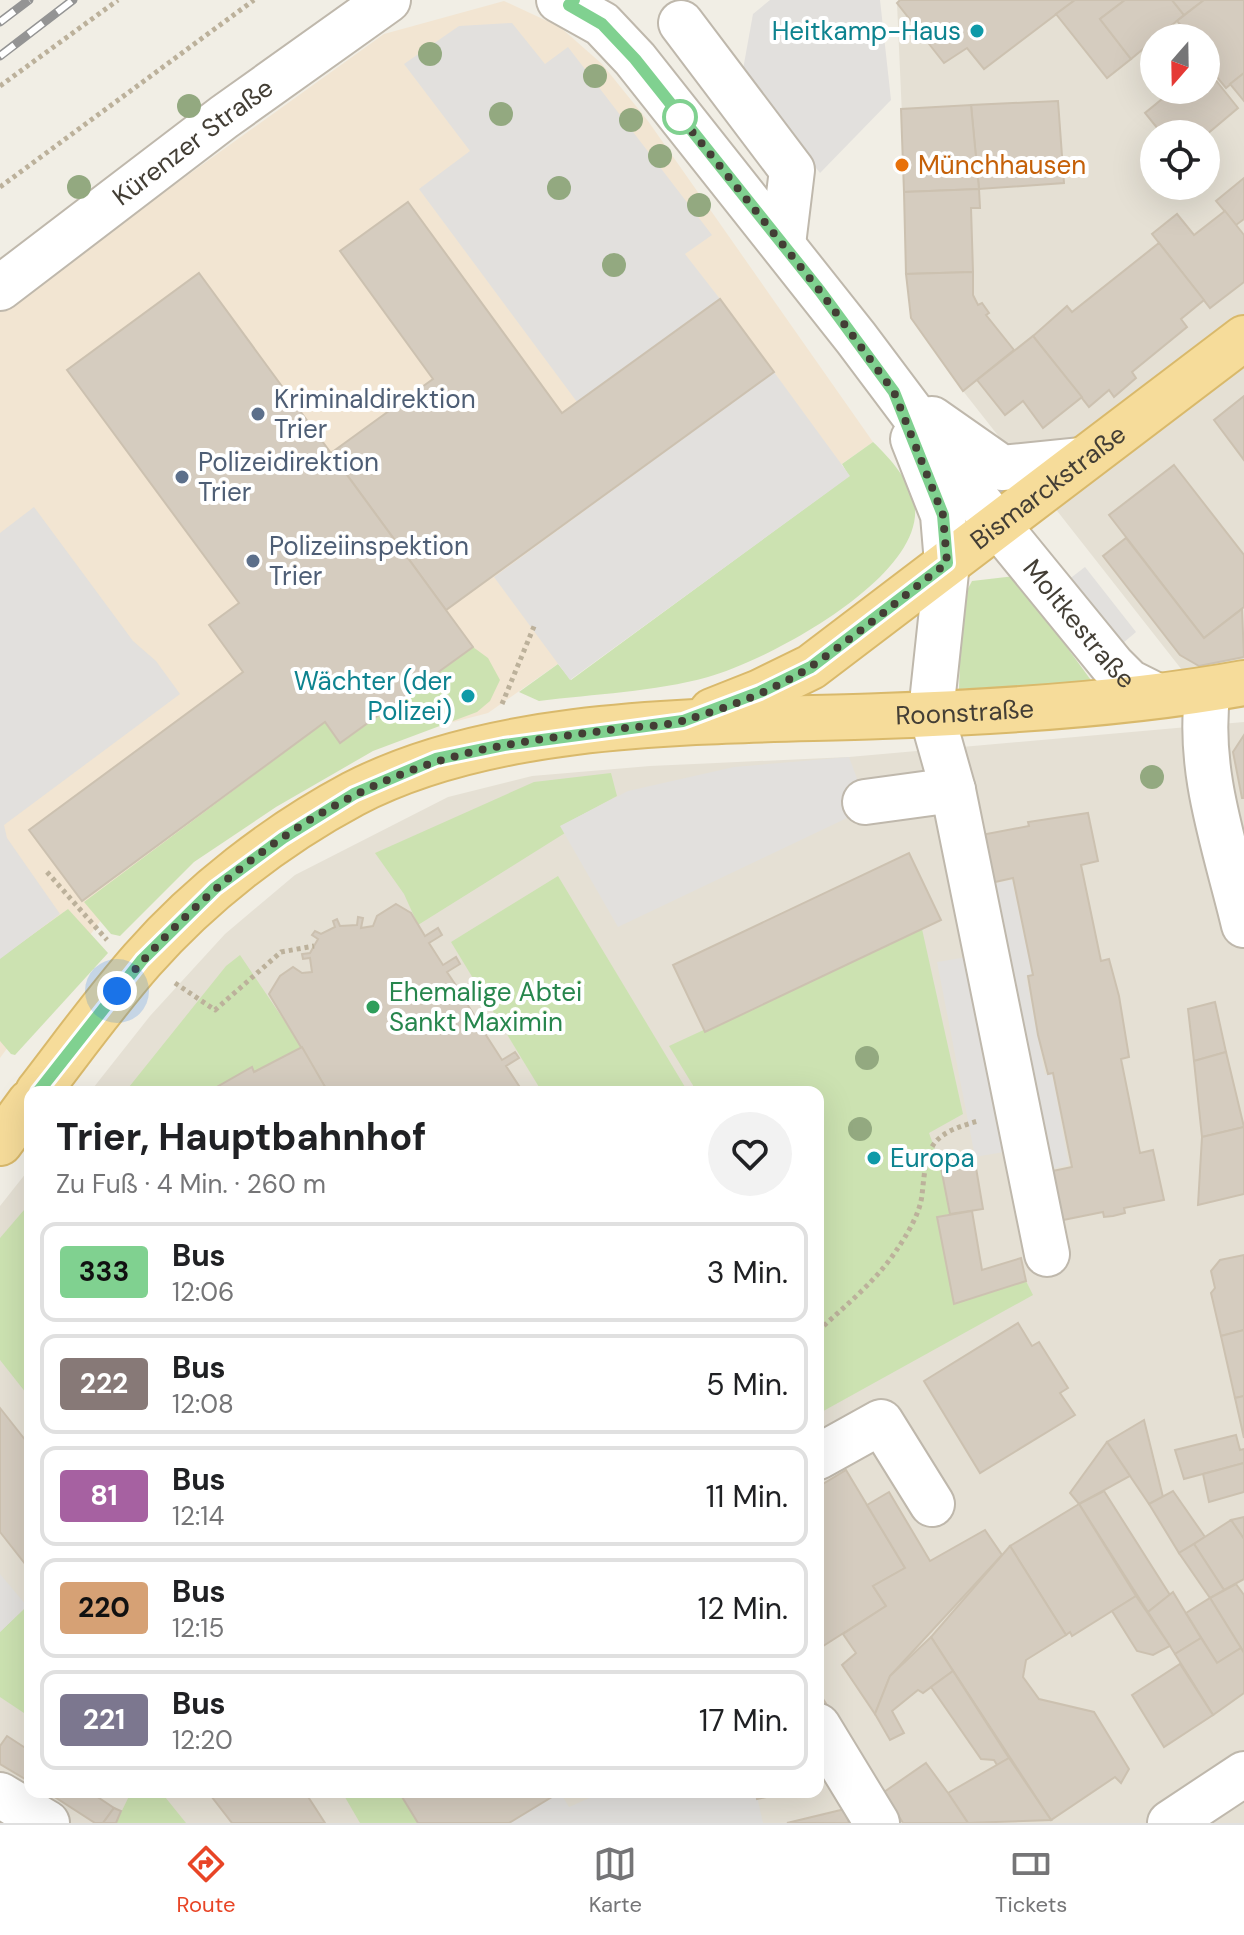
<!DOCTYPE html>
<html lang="de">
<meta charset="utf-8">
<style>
body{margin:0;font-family:"DM Sans",sans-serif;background:#f2f2f2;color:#202124;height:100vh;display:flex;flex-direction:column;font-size:30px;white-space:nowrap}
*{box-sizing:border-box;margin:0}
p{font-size:26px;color:#757577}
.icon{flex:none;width:44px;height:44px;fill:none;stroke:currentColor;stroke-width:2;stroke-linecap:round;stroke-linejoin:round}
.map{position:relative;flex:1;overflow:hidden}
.sheet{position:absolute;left:24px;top:1086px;width:800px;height:712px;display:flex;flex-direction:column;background:#fff;border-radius:16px;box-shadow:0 8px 32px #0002}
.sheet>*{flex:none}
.badge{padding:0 16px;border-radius:6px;font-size:28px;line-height:52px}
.needle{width:52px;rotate:200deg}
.tools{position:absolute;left:1140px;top:24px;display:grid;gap:16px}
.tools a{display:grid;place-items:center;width:80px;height:80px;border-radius:50%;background:#fff;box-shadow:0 8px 32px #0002;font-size:40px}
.you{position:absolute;width:40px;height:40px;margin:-20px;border:6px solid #fff;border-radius:50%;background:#1a73e8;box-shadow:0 0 0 12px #1a73e833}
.map>.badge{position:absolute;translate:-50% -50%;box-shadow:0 0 0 4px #fff}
.round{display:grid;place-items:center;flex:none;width:84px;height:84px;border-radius:42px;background:#f2f2f2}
.head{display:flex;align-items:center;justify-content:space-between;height:136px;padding:0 32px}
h1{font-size:38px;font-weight:700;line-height:60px}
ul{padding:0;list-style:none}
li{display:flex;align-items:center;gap:24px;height:100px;margin:0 16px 12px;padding:0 16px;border:4px solid #e0e0e0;border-radius:16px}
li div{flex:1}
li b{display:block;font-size:30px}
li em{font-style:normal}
li .badge{min-width:88px;font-weight:700;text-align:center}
.tab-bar{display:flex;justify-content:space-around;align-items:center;height:112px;border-top:2px solid #e0e0e0;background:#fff;font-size:22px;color:#757577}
.tab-bar a{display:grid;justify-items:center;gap:4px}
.tab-bar .current{color:#e84526}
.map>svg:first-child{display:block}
</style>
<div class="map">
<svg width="1244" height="1823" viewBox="0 0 1244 1823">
<rect width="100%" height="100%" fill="#f1eee5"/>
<g fill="#e5e0d4" fill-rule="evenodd">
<path d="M900 0H1244V673L1193 684 963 391 911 318 897 3ZM1154 38H1206V90H1154ZM1154 134H1206V186H1154Z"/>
<polygon points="1244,722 1244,1823 0,1823 0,1206 30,1168 30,1792 818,1792 818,1092 90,1092 150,1016 225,934 295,875 448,797 532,776 650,766 849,757"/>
</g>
<polygon fill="#f2e5d2" points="504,1 560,27 602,64 648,121 873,442 488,713 331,754 118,897 0,1058 0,310 384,34"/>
<g fill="#cce2b1">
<path d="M873 442C890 458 913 484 915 508 921 579 767 661 708 677 654 692 594 694 539 701L519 692 558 664 571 680 849 476 842 464Z"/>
<polygon points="1015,576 1093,683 959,689 962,600 972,581"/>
<polygon points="473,647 488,658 500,680 490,701 477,712 373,751 276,807 194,862 120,936 111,934 84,902 325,722 341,743"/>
<polygon points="611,773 617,796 561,826 565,833 418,925 404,894 375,853 534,782"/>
<polygon points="558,876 688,1092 542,1092 451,942"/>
<polygon points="68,909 108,953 15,1055 11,1054 0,1041 0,958"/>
<polygon points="922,929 963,1114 929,1133 940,1163 950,1214 937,1217 954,1304 1026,1281 1033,1295 818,1414 818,1092 697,1092 669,1046"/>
<polygon points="240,955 302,1047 254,1072 252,1068 208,1092 125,1092 226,966"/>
<polygon points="30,1203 30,1398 0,1360 0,1238"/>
<polygon points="27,1606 30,1610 30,1717 0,1697 0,1632"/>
<polygon points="131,1792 161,1792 186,1823 116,1823"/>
<polygon points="342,1792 399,1792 418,1823 360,1823"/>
</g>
<g fill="#e2e0dd">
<polygon points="770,0 880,0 891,100 820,173 742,75 753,14"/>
<polygon points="512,23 545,64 568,47 712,235 685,254 720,299 577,402 419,189 470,151 404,64 459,26"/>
<polygon points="774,372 850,476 570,680 494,577"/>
<polygon points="34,507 133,641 156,661 180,694 4,825 7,838 60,914 0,959 0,533"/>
<polygon points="1085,567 1136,632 1111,653 1059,587"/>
<polygon points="849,757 868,808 618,927 560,826 628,791 734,767"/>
<polygon points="1012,880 1032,974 1026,976 1045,1074 1052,1073 1069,1165 1042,1171 1038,1146 975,1157 937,962 997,952 985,885"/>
<polygon points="0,1574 27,1606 0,1632"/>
<polygon points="560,1792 569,1807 603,1792 756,1792 763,1823 509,1823"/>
</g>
<g fill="#d5ccbf" stroke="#ccc1b0" stroke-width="2">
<polygon points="900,0 1075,0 984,69 967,48 944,63 897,3"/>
<polygon points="1075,0 1125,0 1100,19 1131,59 1107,78 1056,14"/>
<polygon points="1125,0 1172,0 1184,15 1131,59 1100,19"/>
<polygon points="1172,0 1204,0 1184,15"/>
<polygon points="1204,0 1244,0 1244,73 1226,88 1206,64 1206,38 1175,38 1185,30 1177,21"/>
<polygon points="1206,68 1238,108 1206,135 1162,134 1145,113 1173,90 1206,90"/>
<polygon points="1244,73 1244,101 1230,84"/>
<polygon points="1058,101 1064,183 979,189 971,105"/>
<polygon points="971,105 979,189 904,192 901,109"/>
<polygon points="1244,178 1244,219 1236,225 1216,201"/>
<polygon points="979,189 980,208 971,208 973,272 906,274 904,192"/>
<polygon points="408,202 562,413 720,299 774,372 446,610 331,453 433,379 340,251"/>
<polygon points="1225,211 1244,235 1244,282 1210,308 1152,234 1177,214 1194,235"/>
<polygon points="1159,243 1204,300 1181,319 1187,327 1132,372 1136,378 1114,397 1109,390 1089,407 1033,336 1067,306 1072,312"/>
<polygon points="973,272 973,295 978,305 982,303 989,313 986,315 1014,350 963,391 911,318 906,274"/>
<polygon points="199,273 473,647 340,743 325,722 82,901 29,830 243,672 209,625 239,603 67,370"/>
<polygon points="1033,336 1082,397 1043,428 1023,401 1005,415 977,380"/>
<polygon points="1244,396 1244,460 1214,420"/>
<polygon points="1174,465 1244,555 1244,607 1204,638 1109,515"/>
<polygon points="1126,538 1204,638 1242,609 1244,657 1199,666 1180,655 1103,556"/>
<polygon points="1244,735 1244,798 1242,798 1233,752"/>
<polygon points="1088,813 1098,861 1081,865 1101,961 1109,959 1119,996 1129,1057 1121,1059 1140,1153 1153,1150 1164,1200 1124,1208 1125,1213 1113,1216 1104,1217 1103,1212 1053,1222 1043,1173 1072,1167 1053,1073 1048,1074 1038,1035 1028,976 1033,975 1013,878 986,884 976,836 1029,826 1028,822"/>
<polygon points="909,853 941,920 705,1032 673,965"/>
<polygon points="396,904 411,913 425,936 438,928 442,935 429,943 443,965 456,957 460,964 447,972 459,990 472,982 475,989 462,996 481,1026 493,1017 498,1024 484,1032 502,1060 515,1052 519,1058 506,1066 523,1092 328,1092 269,994 280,976 293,967 302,973 312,972 310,958 303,959 302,954 310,953 318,939 312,935 315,931 321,934 335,927 333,921 337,919 340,926 357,925 358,917 363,918 361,928 373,926 377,916"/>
<polygon points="1215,1002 1226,1052 1194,1061 1188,1009"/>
<polygon points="302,1047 328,1092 208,1092 252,1067 254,1072"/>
<polygon points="1226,1052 1244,1127 1202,1137 1194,1061"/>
<polygon points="1244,1127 1244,1194 1198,1205 1202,1137"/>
<polygon points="974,1156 983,1209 950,1214 940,1163"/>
<polygon points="972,1211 982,1270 1021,1258 1026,1281 954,1304 937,1217"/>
<polygon points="1244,1255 1244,1330 1221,1336 1211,1293 1215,1288 1211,1271 1220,1260"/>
<polygon points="1018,1323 1032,1346 1039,1342 1068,1388 1060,1393 1075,1415 980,1473 924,1381"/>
<polygon points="1244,1330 1244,1396 1235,1398 1221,1336"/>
<polygon points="1244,1396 1244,1438 1235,1398"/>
<polygon points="0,1408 30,1446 30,1570 0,1532"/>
<polygon points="1144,1420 1163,1497 1149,1504 1107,1442"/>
<polygon points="1236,1435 1240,1450 1244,1449 1244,1463 1184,1479 1175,1450"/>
<polygon points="1107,1442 1130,1476 1079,1504 1070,1493"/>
<polygon points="1244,1463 1244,1492 1209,1502 1203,1474"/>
<polygon points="846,1470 905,1568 873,1586 886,1606 820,1648 818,1487"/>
<polygon points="1104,1491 1170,1595 1148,1612 1079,1504"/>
<polygon points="1173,1491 1205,1537 1179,1553 1149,1504"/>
<polygon points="889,1492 930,1561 985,1530 1002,1555 890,1676 875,1714 842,1665 856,1653 843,1634 886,1606 873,1586 905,1568 867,1505"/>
<polygon points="1079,1504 1136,1596 1072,1636 1070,1632 1066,1635 1010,1546"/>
<polygon points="1244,1517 1244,1539 1231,1520"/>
<polygon points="1231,1520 1244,1539 1244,1579 1224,1590 1194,1544"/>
<polygon points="1194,1544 1224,1590 1210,1598 1179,1553"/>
<polygon points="1010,1546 1066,1635 1026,1660 1023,1677 1039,1699 1094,1712 1129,1769 1121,1783 1115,1777 1051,1820 931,1637"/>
<polygon points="1236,1584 1244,1595 1244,1653 1210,1598"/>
<polygon points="1173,1592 1201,1638 1175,1654 1148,1612"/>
<polygon points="1136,1596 1170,1646 1153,1655 1137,1651 1112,1611"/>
<polygon points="1210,1598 1241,1648 1217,1663 1186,1613"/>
<polygon points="931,1637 953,1671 923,1693 918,1690 892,1711 904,1733 890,1740 875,1714 890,1676"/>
<polygon points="1201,1638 1217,1663 1241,1648 1244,1653 1244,1693 1213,1715 1175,1654"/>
<polygon points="1180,1664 1213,1715 1164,1747 1132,1695"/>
<polygon points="953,1671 1009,1758 997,1765 994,1760 981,1759 931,1687"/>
<polygon points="818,1691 830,1710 818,1717"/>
<polygon points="7,1736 30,1751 30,1782 0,1764 0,1746"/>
<polygon points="1009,1758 1051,1820 968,1823 948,1793"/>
<polygon points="926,1763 948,1793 968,1823 903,1823 884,1792"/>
<polygon points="47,1792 90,1792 114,1808 103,1823 95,1823"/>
<polygon points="208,1792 305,1792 325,1823 232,1823"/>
<polygon points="399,1792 560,1792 509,1823 418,1823"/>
<polygon points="756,1792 790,1792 757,1799"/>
<polygon points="114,1808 121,1811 116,1823 103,1823"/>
<polygon points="845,1809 849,1823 787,1823"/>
</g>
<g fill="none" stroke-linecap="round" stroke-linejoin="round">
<g stroke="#bfb8ac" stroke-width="48">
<g id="minor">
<path id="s1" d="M559 0 602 24 635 59 856 338 979 502 1112 665 1129 682 1155 695"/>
<polyline points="681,23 792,170 783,244"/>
<path id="s2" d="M0 288 224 117 388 0"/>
<polyline points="932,419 1002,468 1082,460"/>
<polyline points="913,439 943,515 947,563 931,712 953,790 1047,1254"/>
<path d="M1208 690C1196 768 1226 849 1244 925"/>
<polyline points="865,802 953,790"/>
<polyline points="818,1457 881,1422 932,1504"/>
<polyline points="818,1726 877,1823"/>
<polyline points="0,1795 47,1823"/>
<polyline points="1170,1823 1244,1774"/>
</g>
</g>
<g stroke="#d9b96b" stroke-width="48">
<g id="major">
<path id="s3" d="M712 711 760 692 811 667 1244 338"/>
<path id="s4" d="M38 1092C72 1048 105 1002 142 960 200 894 276 835 353 794 502 716 717 722 882 716 998 712 1130 704 1244 683"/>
<polyline points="0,1143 30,1102"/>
</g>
</g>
<g stroke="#bcb19b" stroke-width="5" stroke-dasharray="4 4" stroke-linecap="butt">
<polyline points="0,86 118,0"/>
<polyline points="0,187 254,0"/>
<polyline points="502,704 535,624"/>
<polyline points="47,872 107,940"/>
<polyline points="175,983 215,1010 281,952 314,946"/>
<path d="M818 1331C845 1306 875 1282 896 1251 906 1236 920 1214 922 1195 927 1148 927 1135 978 1121"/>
</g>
<use href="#minor" stroke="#fff" stroke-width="44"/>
<use href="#major" stroke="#f6dc9a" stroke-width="44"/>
<g stroke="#949494" stroke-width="9">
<g id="rail">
<polyline points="0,22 29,0"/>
<polyline points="0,56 73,0"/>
</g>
</g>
<use href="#rail" stroke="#fff" stroke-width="6" stroke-dasharray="18" stroke-linecap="butt"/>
</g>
<g fill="#93a980">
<circle cx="430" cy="54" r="12"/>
<circle cx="595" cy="76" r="12"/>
<circle cx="189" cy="106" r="12"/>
<circle cx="501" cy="114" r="12"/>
<circle cx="631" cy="120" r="12"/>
<circle cx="660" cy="156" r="12"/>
<circle cx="79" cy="187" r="12"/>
<circle cx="559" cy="188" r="12"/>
<circle cx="699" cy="205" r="12"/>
<circle cx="614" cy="265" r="12"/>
<circle cx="1152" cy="777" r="12"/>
<circle cx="867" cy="1058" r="12"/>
<circle cx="860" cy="1129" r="12"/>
</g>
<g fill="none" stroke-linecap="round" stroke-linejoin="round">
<g stroke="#fff" stroke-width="18">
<polyline id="line" points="38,1092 142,960 215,888 283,838 354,794 436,759 504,745 683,721 760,692 811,667 947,563 943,515 894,392 820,291 635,59 602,24 569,5 574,0"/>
</g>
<use href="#line" stroke="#80d190" stroke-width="12"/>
<path stroke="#433e35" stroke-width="8" stroke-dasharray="0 14.4" d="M117 991C215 871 350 771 506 745 545 738 586 733 625 728 645 726 667 726 685 720 727 708 776 690 813 665 859 634 902 597 947 563L943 515 894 392 820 291 678 114 680 117"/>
</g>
<g fill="#0f9aa8" stroke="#fff" stroke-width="3">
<circle cx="977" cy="31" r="8"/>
<circle cx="468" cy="696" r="8"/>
<circle cx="874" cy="1158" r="8"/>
</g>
<circle fill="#fff" stroke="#80d190" stroke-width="4" cx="680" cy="117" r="16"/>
<circle fill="#e8710a" stroke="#fff" stroke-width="3" cx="902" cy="165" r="8"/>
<g fill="#5c6f8a" stroke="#fff" stroke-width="3">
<circle cx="258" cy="414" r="8"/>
<circle cx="182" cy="477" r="8"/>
<circle cx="253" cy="561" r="8"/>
</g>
<circle fill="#2e9e5b" stroke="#fff" stroke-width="3" cx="373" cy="1007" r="8"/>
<g text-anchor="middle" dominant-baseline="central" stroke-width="8" stroke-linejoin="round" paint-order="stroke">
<g font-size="26" fill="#0d838f" stroke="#fff" text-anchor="end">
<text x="961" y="31">Heitkamp-Haus</text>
<text x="452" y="681">Wächter (der<tspan x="452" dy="30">Polizei)</tspan></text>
<text x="890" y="1158" text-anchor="start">Europa</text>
</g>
<g font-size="26" fill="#433e35" stroke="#fff">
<text stroke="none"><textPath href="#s2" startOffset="242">Kürenzer Straße</textPath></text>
<text stroke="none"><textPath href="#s3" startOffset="406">Bismarckstraße</textPath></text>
<text stroke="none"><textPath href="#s1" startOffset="816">Moltkestraße</textPath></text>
<text stroke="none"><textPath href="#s4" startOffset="1060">Roonstraße</textPath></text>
</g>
<g font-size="26" fill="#c56008" stroke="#fff" text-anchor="start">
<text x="918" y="165">Münchhausen</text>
</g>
<g font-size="26" fill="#4e5e75" stroke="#fff" text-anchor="start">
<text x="274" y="399">Kriminaldirektion<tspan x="274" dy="30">Trier</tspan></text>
<text x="198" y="462">Polizeidirektion<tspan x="198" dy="30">Trier</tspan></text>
<text x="269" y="546">Polizeiinspektion<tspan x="269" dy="30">Trier</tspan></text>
</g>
<g font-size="26" fill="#27864d" stroke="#fff" text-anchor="start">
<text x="389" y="992">Ehemalige Abtei<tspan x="389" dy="30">Sankt Maximin</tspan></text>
</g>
</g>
</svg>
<div class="tools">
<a><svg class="needle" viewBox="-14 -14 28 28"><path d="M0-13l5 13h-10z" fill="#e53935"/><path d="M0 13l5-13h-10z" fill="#757577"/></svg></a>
<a><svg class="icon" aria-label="locate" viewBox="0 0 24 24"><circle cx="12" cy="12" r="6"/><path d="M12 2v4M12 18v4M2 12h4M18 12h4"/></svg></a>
</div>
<div class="you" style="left:117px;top:991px"></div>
<section class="sheet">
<div class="head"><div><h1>Trier, Hauptbahnhof</h1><p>Zu Fuß · 4 Min. · 260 m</p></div><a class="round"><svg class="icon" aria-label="heart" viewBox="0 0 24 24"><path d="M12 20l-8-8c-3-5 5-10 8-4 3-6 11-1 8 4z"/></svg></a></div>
<ul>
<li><span class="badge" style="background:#80d190;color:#111">333</span><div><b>Bus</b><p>12:06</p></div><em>3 Min.</em></li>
<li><span class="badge" style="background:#877977;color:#fff">222</span><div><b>Bus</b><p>12:08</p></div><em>5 Min.</em></li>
<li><span class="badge" style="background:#a661a1;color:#fff">81</span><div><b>Bus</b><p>12:14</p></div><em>11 Min.</em></li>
<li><span class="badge" style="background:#d6a175;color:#111">220</span><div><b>Bus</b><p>12:15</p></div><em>12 Min.</em></li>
<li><span class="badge" style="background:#7c778f;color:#fff">221</span><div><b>Bus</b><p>12:20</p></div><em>17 Min.</em></li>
</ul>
</section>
</div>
<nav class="tab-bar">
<a class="current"><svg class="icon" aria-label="directions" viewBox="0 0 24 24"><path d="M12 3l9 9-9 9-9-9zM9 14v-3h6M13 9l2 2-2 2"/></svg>Route</a>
<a><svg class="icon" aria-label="map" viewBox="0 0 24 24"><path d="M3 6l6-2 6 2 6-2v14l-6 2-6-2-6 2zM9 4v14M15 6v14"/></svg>Karte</a>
<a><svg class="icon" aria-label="tickets" viewBox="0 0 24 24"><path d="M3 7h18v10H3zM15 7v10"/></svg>Tickets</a>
</nav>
